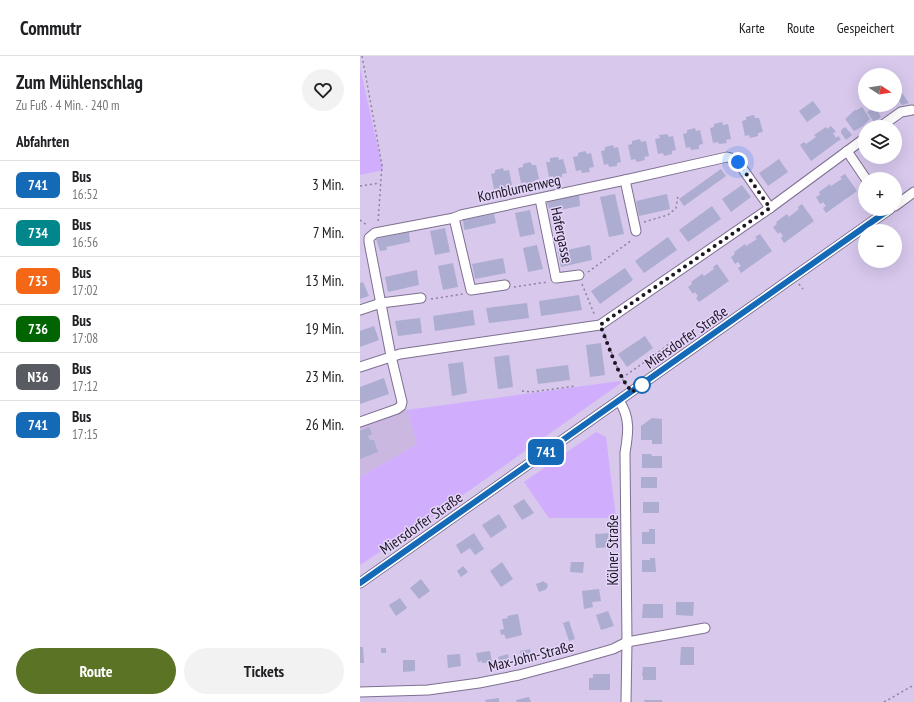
<!DOCTYPE html>
<html lang="de">
<meta charset="utf-8">
<style>
body{margin:0;font-family:"PT Sans Narrow",sans-serif;background:#f2f2f2;color:#202124;height:100vh;display:flex;flex-direction:column;font-size:15px;white-space:nowrap}
*{box-sizing:border-box;margin:0}
p{font-size:13px;color:#757577}
.icon{flex:none;width:22px;height:22px;fill:none;stroke:currentColor;stroke-width:2;stroke-linecap:round;stroke-linejoin:round}
.map{position:relative;flex:1;overflow:hidden}
.panel{display:flex;flex-direction:column;background:#fff;width:360px}
.panel>*{flex:none}
.badge{padding:0 8px;border-radius:6px;font-size:14px;line-height:26px}
.needle{width:26px;rotate:102deg}
.buttons{position:absolute;left:498px;top:12px;display:grid;gap:8px}
.buttons a{display:grid;place-items:center;width:44px;height:44px;border-radius:50%;background:#fff;box-shadow:0 4px 16px #0002;font-size:20px}
.you{position:absolute;width:20px;height:20px;margin:-10px;border:3px solid #fff;border-radius:50%;background:#1a73e8;box-shadow:0 0 0 6px #1a73e833}
.map>.badge{position:absolute;translate:-50% -50%;box-shadow:0 0 0 2px #fff}
h2{padding:0 16px;font-size:15px;line-height:36px}
.round{display:grid;place-items:center;flex:none;width:42px;height:42px;border-radius:21px;background:#f2f2f2}
.summary{display:flex;align-items:center;justify-content:space-between;height:68px;padding:0 16px}
h1{font-size:19px;font-weight:700;line-height:30px}
.primary-button{display:flex;gap:8px;margin-top:auto;padding:8px 16px}
.primary-button a{flex:1;height:46px;border-radius:24px;background:#5b7325;color:#fff;font-size:16px;font-weight:700;line-height:46px;text-align:center}
.primary-button a+a{background:#f2f2f2;color:#202124}
ul{padding:0;list-style:none}
li{display:flex;align-items:center;gap:12px;height:48px;padding:0 16px;border-top:1px solid #e0e0e0}
li div{flex:1}
li b{display:block;font-size:15px}
li em{font-style:normal}
li .badge{min-width:44px;font-weight:700;text-align:center}
header{display:flex;align-items:center;gap:24px;box-sizing:border-box;height:56px;padding:0 20px;background:#fff;border-bottom:1px solid #e0e0e0}
header strong{font-size:19px}
nav{display:flex;gap:22px;margin-inline-start:auto;font-size:14px}
main{display:flex;flex:1;min-height:0}
.map>svg:first-child{display:block}
</style>
<header>
<strong>Commutr</strong>
<nav><a>Karte</a><a>Route</a><a>Gespeichert</a></nav>
</header>
<main>
<section class="panel">
<div class="summary"><div><h1>Zum Mühlenschlag</h1><p>Zu Fuß · 4 Min. · 240 m</p></div><a class="round"><svg class="icon" aria-label="heart" viewBox="0 0 24 24"><path d="M12 20l-8-8c-3-5 5-10 8-4 3-6 11-1 8 4z"/></svg></a></div>
<h2>Abfahrten</h2>
<ul>
<li><span class="badge" style="background:#156ab8;color:#fff">741</span><div><b>Bus</b><p>16:52</p></div><em>3 Min.</em></li>
<li><span class="badge" style="background:#00868b;color:#fff">734</span><div><b>Bus</b><p>16:56</p></div><em>7 Min.</em></li>
<li><span class="badge" style="background:#f46717;color:#fff">735</span><div><b>Bus</b><p>17:02</p></div><em>13 Min.</em></li>
<li><span class="badge" style="background:#006400;color:#fff">736</span><div><b>Bus</b><p>17:08</p></div><em>19 Min.</em></li>
<li><span class="badge" style="background:#595b62;color:#fff">N36</span><div><b>Bus</b><p>17:12</p></div><em>23 Min.</em></li>
<li><span class="badge" style="background:#156ab8;color:#fff">741</span><div><b>Bus</b><p>17:15</p></div><em>26 Min.</em></li>
</ul>
<div class="primary-button"><a>Route</a><a>Tickets</a></div>
</section>
<div class="map">
<svg width="554" height="646" viewBox="0 0 554 646">
<rect width="100%" height="100%" fill="#d7c8ec"/>
<polygon fill="#cab8e1" points="47,353 57,388 0,421 0,370"/>
<g fill="#d1adfd">
<polygon points="0,12 23,114 0,119"/>
<polygon points="260,325 261,327 55,473 0,509 0,421 57,388 47,354"/>
<polygon points="236,376 246,381 256,462 189,462 164,426"/>
</g>
<g fill="#acadd1">
<polygon points="542,37 549,47 542,49 536,41"/>
<polygon points="453,45 461,56 447,66 439,55"/>
<polygon points="515,49 533,49 520,56"/>
<polygon points="502,51 510,63 503,70 494,75 485,63 495,54 497,54"/>
<polygon points="515,51 521,61 514,66 507,56"/>
<polygon points="394,59 395,62 399,62 403,76 398,77 398,80 390,82 389,79 385,80 382,65 386,64 386,61"/>
<polygon points="362,66 363,69 368,68 371,83 366,84 367,87 359,88 358,86 353,87 350,72 354,71 354,68"/>
<polygon points="471,70 476,76 473,77 476,82 478,80 481,83 451,105 440,89 444,86 446,88 456,81 454,79 466,71 467,73"/>
<polygon points="485,71 487,73 492,79 486,84 481,77 481,74"/>
<polygon points="335,72 336,75 340,74 343,88 339,89 339,93 331,94 330,91 326,92 323,78 327,77 327,74"/>
<polygon points="307,78 309,81 313,80 316,94 312,95 312,98 304,100 303,97 298,98 295,83 300,82 299,79"/>
<polygon points="280,83 281,86 286,85 289,100 284,101 285,104 277,106 275,103 271,104 268,89 272,88 272,85"/>
<polygon points="253,89 254,92 258,91 261,106 257,107 257,110 249,111 248,108 244,109 241,95 245,94 245,91"/>
<polygon points="225,95 227,98 231,97 234,111 229,112 230,116 222,117 221,114 216,115 213,101 218,100 218,97"/>
<polygon points="198,101 199,104 203,103 207,117 202,118 202,121 194,123 193,120 189,121 186,106 190,106 190,102"/>
<polygon points="419,103 428,116 408,130 399,117"/>
<polygon points="170,106 172,109 176,109 179,123 175,124 175,127 167,129 166,126 161,127 158,112 163,111 163,108"/>
<polygon points="143,112 144,115 149,114 152,129 147,130 148,133 140,135 138,132 134,133 131,118 135,117 135,114"/>
<polygon points="361,113 366,120 324,150 319,143"/>
<polygon points="485,118 497,135 466,157 463,152 466,150 463,146 460,148 456,141 460,139 459,136 470,128 471,130 482,123 480,121"/>
<polygon points="382,129 391,141 371,156 362,143"/>
<polygon points="255,138 264,178 249,181 240,141"/>
<polygon points="307,138 310,153 279,160 276,145"/>
<polygon points="219,139 220,150 190,156 187,146"/>
<polygon points="442,148 454,165 424,187 421,182 423,180 420,176 418,178 413,171 417,168 416,166 427,158 429,161 439,153 438,151"/>
<polygon points="352,150 361,163 328,186 319,174"/>
<polygon points="170,154 175,178 160,181 155,157"/>
<polygon points="134,158 136,167 105,174 104,173 103,164"/>
<polygon points="85,172 90,196 75,199 70,175"/>
<polygon points="49,176 50,186 26,191 27,194 20,195 16,183"/>
<polygon points="400,178 412,195 381,217 378,212 381,210 378,206 375,208 371,201 375,198 374,196 385,188 386,190 397,183 395,181"/>
<polygon points="308,181 317,194 284,217 275,205"/>
<polygon points="177,189 183,213 168,216 163,192"/>
<polygon points="230,189 232,204 201,211 198,196"/>
<polygon points="143,202 146,217 115,223 112,208"/>
<polygon points="93,207 98,231 83,234 78,210"/>
<polygon points="357,208 369,225 339,246 336,242 338,240 335,236 333,238 328,231 332,228 331,226 342,218 344,220 354,213 353,211"/>
<polygon points="265,212 273,224 240,248 231,235"/>
<polygon points="57,214 59,229 28,236 25,221"/>
<polygon points="3,226 9,240 0,243 0,227"/>
<polygon points="219,239 222,254 181,260 179,245"/>
<polygon points="167,247 169,262 129,267 126,252"/>
<polygon points="113,254 115,269 75,275 73,260"/>
<polygon points="60,262 62,277 38,280 35,265"/>
<polygon points="14,270 19,284 0,291 0,275"/>
<polygon points="285,280 293,292 267,311 258,298"/>
<polygon points="241,287 245,319 230,321 226,289"/>
<polygon points="149,299 153,331 138,333 134,301"/>
<polygon points="103,306 107,337 92,340 88,308"/>
<polygon points="208,309 210,324 178,328 176,313"/>
<polygon points="24,322 29,338 0,348 0,331"/>
<polygon points="292,362 302,363 302,388 292,388 292,384 281,384 281,370"/>
<polygon points="9,371 12,378 8,380 10,384 14,384 18,396 0,403 0,375"/>
<polygon points="282,398 291,398 292,400 302,400 302,412 282,412"/>
<rect x="281" y="421" width="16" height="11"/>
<polygon points="164,443 174,457 162,464 153,450"/>
<rect x="283" y="446" width="16" height="11"/>
<polygon points="139,458 147,471 131,482 122,469"/>
<polygon points="289,473 295,473 295,488 282,488 282,476 289,476"/>
<polygon points="114,477 124,493 115,499 110,492 101,498 96,489"/>
<polygon points="252,477 253,491 236,492 235,478"/>
<polygon points="290,502 295,502 296,516 282,516 282,504 290,504"/>
<polygon points="142,506 153,523 141,531 130,515"/>
<polygon points="211,506 224,506 223,517 210,516"/>
<polygon points="103,510 108,516 101,521 97,515"/>
<polygon points="61,523 70,535 59,543 50,532"/>
<polygon points="184,525 185,527 187,527 188,531 186,532 187,533 179,536 176,528"/>
<polygon points="239,533 241,545 232,546 233,551 224,553 222,535"/>
<polygon points="40,542 47,552 36,560 29,549"/>
<polygon points="316,546 334,546 333,560 316,559"/>
<polygon points="283,548 303,548 303,562 282,562"/>
<polygon points="248,555 254,570 241,574 236,559"/>
<polygon points="158,558 162,579 146,583 144,578 141,579 140,574 144,573 142,563 148,562 147,560"/>
<polygon points="209,565 215,583 209,585 203,567"/>
<polygon points="0,591 3,591 4,607 0,607"/>
<polygon points="321,591 334,591 334,609 320,609"/>
<rect x="21" y="592" width="5" height="5"/>
<polygon points="170,593 172,603 163,605 160,595"/>
<polygon points="130,595 132,606 122,607 122,605 118,606 116,597"/>
<polygon points="100,598 101,610 88,612 87,599"/>
<polygon points="148,598 150,608 141,611 138,601"/>
<polygon points="43,604 55,604 55,615 43,616"/>
<polygon points="283,611 296,611 296,624 283,624 283,620 282,620"/>
<polygon points="233,618 250,618 250,634 229,634 229,622 233,622"/>
<polygon points="169,641 171,646 157,646 156,644"/>
<polygon points="139,642 139,646 126,646 125,644"/>
<polygon points="284,644 302,644 302,646 285,646"/>
</g>
<g fill="none" stroke-linecap="round" stroke-linejoin="round">
<g stroke="#7e7091" stroke-width="11">
<g id="minor">
<polyline points="520,71 541,56 552,54"/>
<polyline points="487,95 506,123"/>
<polyline points="265,124 276,175"/>
<polyline points="180,143 196,222 219,219"/>
<polyline points="535,150 554,136"/>
<polyline points="94,162 111,234 145,229"/>
<polyline points="0,254 21,247 61,242"/>
<polyline points="0,311 40,298 240,269 410,152 505,82"/>
<path d="M259 345C271 361 268 379 265 397L267 586 266 646"/>
<polyline points="0,366 37,353 41,350 42,346 31,300 9,186 9,182 15,177 94,162 101,159 265,124 367,101 375,103 378,106 410,152"/>
<polyline points="0,527 530,153"/>
<polyline points="0,636 68,634 119,627 159,619 204,607 253,593 267,586 345,572"/>
</g>
</g>
<g stroke="#8d829c" stroke-width="1.5" stroke-dasharray="2 3" stroke-linecap="butt">
<polyline points="2,0 22,109 18,167"/>
<polyline points="0,130 20,127"/>
<polyline points="0,164 8,170"/>
<polyline points="284,166 308,159 316,152 318,139"/>
<polyline points="228,216 272,184"/>
<polyline points="222,228 235,260"/>
<polyline points="439,228 443,233"/>
<polyline points="154,231 188,226"/>
<polyline points="71,243 103,238"/>
<polyline points="244,277 261,321 266,329"/>
<polyline points="262,322 307,290 309,285"/>
<polyline points="162,335 171,336 216,330"/>
<polyline points="524,646 554,629"/>
</g>
<use href="#minor" stroke="#fff" stroke-width="9"/>
</g>
<g fill="none" stroke-linecap="round" stroke-linejoin="round">
<g stroke="#fff" stroke-width="9">
<polyline id="line" points="0,527 530,153"/>
</g>
<use href="#line" stroke="#156ab8" stroke-width="6"/>
<path stroke="#1c1623" stroke-width="4" stroke-dasharray="0 7.2" d="M282 329 284 328 272 336C256 317 250 292 240 269L410 152 378 106"/>
</g>
<circle fill="#fff" stroke="#156ab8" stroke-width="2" cx="282" cy="329" r="8"/>
<g text-anchor="middle" dominant-baseline="central" stroke-width="3" stroke-linejoin="round" paint-order="stroke">
<g font-size="15" fill="#1c1623" stroke="#e4d5f9">
<text transform="translate(159 132) rotate(-12)">Kornblumenweg</text>
<text transform="translate(202 179) rotate(78)">Hafergasse</text>
<text transform="translate(326 281) rotate(-35)">Miersdorfer Straße</text>
<text transform="translate(61 467) rotate(-35)">Miersdorfer Straße</text>
<text transform="translate(252 494) rotate(-90)">Kölner Straße</text>
<text transform="translate(171 600) rotate(-14)">Max-John-Straße</text>
</g>
</g>
</svg>
<div class="buttons">
<a><svg class="needle" viewBox="-14 -14 28 28"><path d="M0-13l5 13h-10z" fill="#e53935"/><path d="M0 13l5-13h-10z" fill="#757577"/></svg></a>
<a><svg class="icon" aria-label="layers" viewBox="0 0 24 24"><path d="M12 4l9 5-9 5-9-5zM3 14l9 5 9-5"/></svg></a>
<a>+</a>
<a>−</a>
</div>
<div class="you" style="left:378px;top:106px"></div>
<b class="badge" style="left:186px;top:396px;background:#156ab8;color:#fff">741</b>
</div>
</main>
